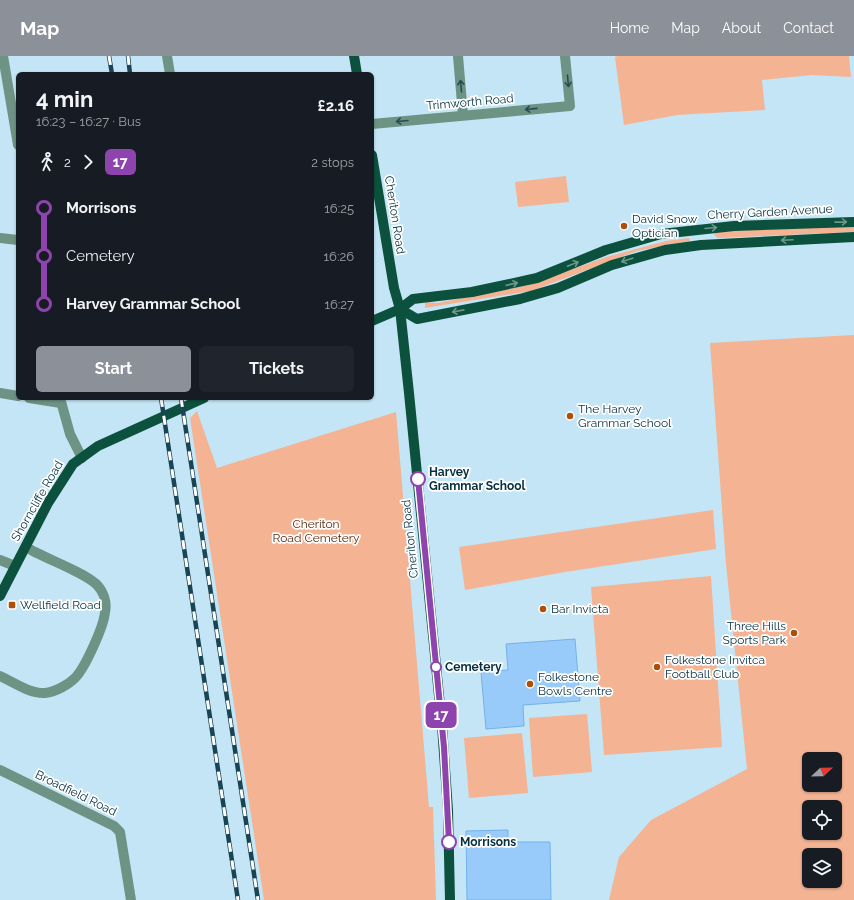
<!DOCTYPE html>
<meta charset="utf-8">
<style>
body{margin:0;font-family:Raleway,sans-serif;background:#20242c;color:#f1f3f6;height:100vh;display:flex;flex-direction:column;font-size:15px;white-space:nowrap}
*{box-sizing:border-box;margin:0}
p{font-size:13px;color:#9ea1a6}
.icon{flex:none;width:22px;height:22px;fill:none;stroke:currentColor;stroke-width:2;stroke-linecap:round;stroke-linejoin:round}
.map{position:relative;flex:1;overflow:hidden}
.sheet{position:absolute;left:16px;top:16px;width:358px;height:328px;display:flex;flex-direction:column;background:#171b24;border-radius:6px;box-shadow:0 1px 3px #0004}
.sheet>*{flex:none}
.badge{padding:0 8px;border-radius:6px;font-size:14px;line-height:26px}
.needle{width:26px;rotate:68deg}
.buttons{position:absolute;left:802px;top:696px;display:grid;gap:8px}
.buttons a{display:grid;place-items:center;width:40px;height:40px;border-radius:6px;background:#171b24;box-shadow:0 1px 3px #0004;font-size:20px}
.map>.badge{position:absolute;translate:-50% -50%;box-shadow:0 0 0 2px #fff}
.legs{display:flex;align-items:center;gap:6px;height:44px;padding:0 20px;font-size:13px}
.legs p{margin-inline-start:auto}
.summary{display:flex;align-items:center;justify-content:space-between;height:68px;padding:0 20px}
h1{font-size:22px;font-weight:700;line-height:30px}
.primary-button{display:flex;gap:8px;margin-top:auto;padding:8px 20px}
.primary-button a{flex:1;height:46px;border-radius:6px;background:#8c9099;color:#fff;font-size:16px;font-weight:700;line-height:46px;text-align:center}
.primary-button a+a{background:#20242c;color:#f1f3f6}
ul{padding:0 20px;list-style:none}
li{display:flex;align-items:center;gap:14px;height:48px;font-size:15px}
li i{display:grid;place-items:center;width:6px;height:100%;margin:0 5px;background:currentColor}
li i::after{content:'';width:10px;height:10px;margin:-5px;border:3px solid;border-radius:50%;background:#171b24}
li p{margin-inline-start:auto}
li:first-child i{background:linear-gradient(#0000 50%,currentColor 0)}
li:last-child i{background:linear-gradient(currentColor 50%,#0000 0)}
header{display:flex;align-items:center;gap:24px;box-sizing:border-box;height:56px;padding:0 20px;background:#8c9099;color:#fff}
header strong{font-size:19px}
nav{display:flex;gap:22px;margin-inline-start:auto;font-size:14px}
.map>svg:first-child{display:block}
</style>
<header>
<strong>Map</strong>
<nav><a>Home</a><a>Map</a><a>About</a><a>Contact</a></nav>
</header>
<div class="map">
<svg width="854" height="844" viewBox="0 0 854 844">
<rect width="100%" height="100%" fill="#c3e5f5"/>
<g fill="#f4b392" fill-rule="evenodd">
<polygon points="618,0 849,0 851,21 812,19 762,24 765,54 677,59 624,69 615,1"/>
<polygon points="566,120 569,146 518,151 515,126"/>
<polygon points="854,170 854,176 718,182 714,179 715,177 722,175"/>
<polygon points="689,182 690,185 637,195 531,235 425,252 425,246 437,247 529,229 606,201 666,185"/>
<path d="M854 279V844H609L619 801 651 764 747 713 726 508 710 287ZM809 703H835V729H809ZM809 751H835V777H809ZM809 799H835V825H809Z"/>
<polygon points="197,355 217,412 396,356 429,751 433,751 436,844 264,844 190,362"/>
<polygon points="713,454 716,493 565,516 465,534 459,491"/>
<polygon points="711,520 722,691 604,699 591,531"/>
<polygon points="587,658 592,716 533,721 529,662"/>
<polygon points="522,677 528,737 469,742 464,682"/>
</g>
<g fill="#99cbfa" stroke="#73b1eb">
<polygon points="575,583 580,645 523,649 524,670 486,673 481,616 508,614 506,588"/>
<polygon points="508,774 508,786 550,786 551,844 467,844 466,775"/>
</g>
<g fill="none" stroke-linecap="round" stroke-linejoin="round">
<g stroke="#6d9384" stroke-width="10">
<polyline points="3,0 18,89"/>
<polyline points="167,0 170,18"/>
<polyline points="458,0 463,59"/>
<polyline points="372,68 570,50 565,0"/>
<polyline points="0,182 18,184"/>
<polyline points="0,337 18,340"/>
<polyline points="29,342 61,347"/>
<polyline points="60,342 70,378 82,402"/>
<polyline points="0,504 15,510"/>
<path d="M0 620C13 626 30 638 45 637 55 636 68 629 75 622 85 612 104 570 105 556 107 547 104 537 98 530 87 517 43 502 26 491"/>
<polyline points="0,714 114,770 120,776 131,844"/>
</g>
<g stroke="#0c513d" stroke-width="10">
<polyline points="354,0 357,18"/>
<polyline points="372,99 394,232 400,253 409,337 442,670 448,754 450,844"/>
<polyline points="400,253 417,263 520,243 558,232 612,209 665,194 701,189 854,181"/>
<polyline points="372,265 400,253 413,243 472,236 537,222 606,194 661,178 734,170 854,166"/>
<polyline points="0,540 48,447 73,408 98,390 204,342"/>
</g>
<g stroke="#194454" stroke-width="4.5">
<g id="rail">
<polyline points="109,0 112,18"/>
<polyline points="128,0 130,18"/>
<polyline points="161,342 238,844"/>
<polyline points="181,342 258,844"/>
</g>
</g>
<use href="#rail" stroke="#fff" stroke-width="3" stroke-dasharray="9" stroke-linecap="butt"/>
</g>
<defs><path id="oneway-shaft" d="M-6 0H5M1.5-3L5.5 0L1.5 3" fill="none" stroke-width="1.6" stroke-linecap="round" stroke-linejoin="round"/></defs>
<g stroke="#244e54">
<use href="#oneway-shaft" transform="translate(568 25) rotate(85)"/>
<use href="#oneway-shaft" transform="translate(461 30) rotate(-95)"/>
<use href="#oneway-shaft" transform="translate(531 53) rotate(174)"/>
<use href="#oneway-shaft" transform="translate(402 65) rotate(175)"/>
</g>
<g stroke="#6d978b">
<use href="#oneway-shaft" transform="translate(841 166) rotate(-1)"/>
<use href="#oneway-shaft" transform="translate(711 172) rotate(-5)"/>
<use href="#oneway-shaft" transform="translate(787 184) rotate(177)"/>
<use href="#oneway-shaft" transform="translate(627 204) rotate(162)"/>
<use href="#oneway-shaft" transform="translate(573 208) rotate(-22)"/>
<use href="#oneway-shaft" transform="translate(512 228) rotate(-13)"/>
<use href="#oneway-shaft" transform="translate(458 255) rotate(169)"/>
</g>
<g fill="none" stroke-linecap="round" stroke-linejoin="round">
<g stroke="#fff" stroke-width="9">
<polyline id="line-1" points="418,423 444,691 449,786"/>
</g>
<use href="#line-1" stroke="#8e44ad" stroke-width="6"/>
</g>
<g fill="#ae4e07" stroke="#fff" stroke-width="1.5">
<circle cx="624" cy="170" r="4"/>
<circle cx="570" cy="360" r="4"/>
<rect x="8" y="545" width="8" height="8" rx="2"/>
<circle cx="543" cy="553" r="4"/>
<circle cx="794" cy="577" r="4"/>
<circle cx="657" cy="611" r="4"/>
<circle cx="530" cy="628" r="4"/>
</g>
<g fill="#fff" stroke="#8e44ad" stroke-width="2">
<circle cx="418" cy="423" r="7"/>
<circle cx="436" cy="611" r="5"/>
<circle cx="449" cy="786" r="7"/>
</g>
<g text-anchor="middle" dominant-baseline="central" stroke-width="3.5" stroke-linejoin="round" paint-order="stroke">
<g font-size="12" fill="#043040" stroke="#fff">
<text transform="translate(470 46) rotate(-5)">Trimworth Road</text>
<text transform="translate(770 156) rotate(-3)">Cherry Garden Avenue</text>
<text transform="translate(395 159) rotate(81)">Cheriton Road</text>
<text transform="translate(37 445) rotate(-60)">Shorncliffe Road</text>
<text transform="translate(410 483) rotate(-96)">Cheriton Road</text>
<text transform="translate(76 737) rotate(26)">Broadfield Road</text>
</g>
<g font-size="12" fill="#043040" stroke="#fff" text-anchor="start">
<text x="632" y="163">David Snow<tspan x="632" dy="14">Optician</tspan></text>
<text x="578" y="353">The Harvey<tspan x="578" dy="14">Grammar School</tspan></text>
<text x="20" y="549">Wellfield Road</text>
<text x="551" y="553">Bar Invicta</text>
<text x="786" y="570" text-anchor="end">Three Hills<tspan x="786" dy="14">Sports Park</tspan></text>
<text x="665" y="604">Folkestone Invitca<tspan x="665" dy="14">Football Club</tspan></text>
<text x="538" y="621">Folkestone<tspan x="538" dy="14">Bowls Centre</tspan></text>
</g>
<g font-size="12" font-weight="bold" fill="#043040" stroke="#fff" text-anchor="start">
<text x="429" y="416">Harvey<tspan x="429" dy="14">Grammar School</tspan></text>
<text x="445" y="611">Cemetery</text>
<text x="460" y="786">Morrisons</text>
</g>
<g font-size="12" fill="#5b290c" stroke="#fff">
<text x="316" y="468">Cheriton<tspan x="316" dy="14">Road Cemetery</tspan></text>
</g>
</g>
</svg>
<div class="buttons">
<a><svg class="needle" viewBox="-14 -14 28 28"><path d="M0-13l5 13h-10z" fill="#e53935"/><path d="M0 13l5-13h-10z" fill="#9ea1a6"/></svg></a>
<a><svg class="icon" aria-label="locate" viewBox="0 0 24 24"><circle cx="12" cy="12" r="6"/><path d="M12 2v4M12 18v4M2 12h4M18 12h4"/></svg></a>
<a><svg class="icon" aria-label="layers" viewBox="0 0 24 24"><path d="M12 4l9 5-9 5-9-5zM3 14l9 5 9-5"/></svg></a>
</div>
<b class="badge" style="left:441px;top:659px;background:#8e44ad;color:#fff">17</b>
<section class="sheet">
<div class="summary"><div><h1>4 min</h1><p>16:23 – 16:27 · Bus</p></div><b>£2.16</b></div>
<div class="legs"><svg class="icon" aria-label="walk" viewBox="0 0 24 24"><circle cx="13" cy="4" r="2"/><path d="M13 8l-2 6 4 7M11 14l-3 7M7 12l3-4h3l4 4"/></svg>2<svg class="icon" aria-label="forward" viewBox="0 0 24 24"><path d="M9 5l7 7-7 7"/></svg><b class="badge" style="background:#8e44ad;color:#fff">17</b><p>2 stops</p></div>
<ul>
<li><i style="color:#8e44ad"></i><b>Morrisons</b><p>16:25</p></li>
<li><i style="color:#8e44ad"></i><span>Cemetery</span><p>16:26</p></li>
<li><i style="color:#8e44ad"></i><b>Harvey Grammar School</b><p>16:27</p></li>
</ul>
<div class="primary-button"><a>Start</a><a>Tickets</a></div>
</section>
</div>
